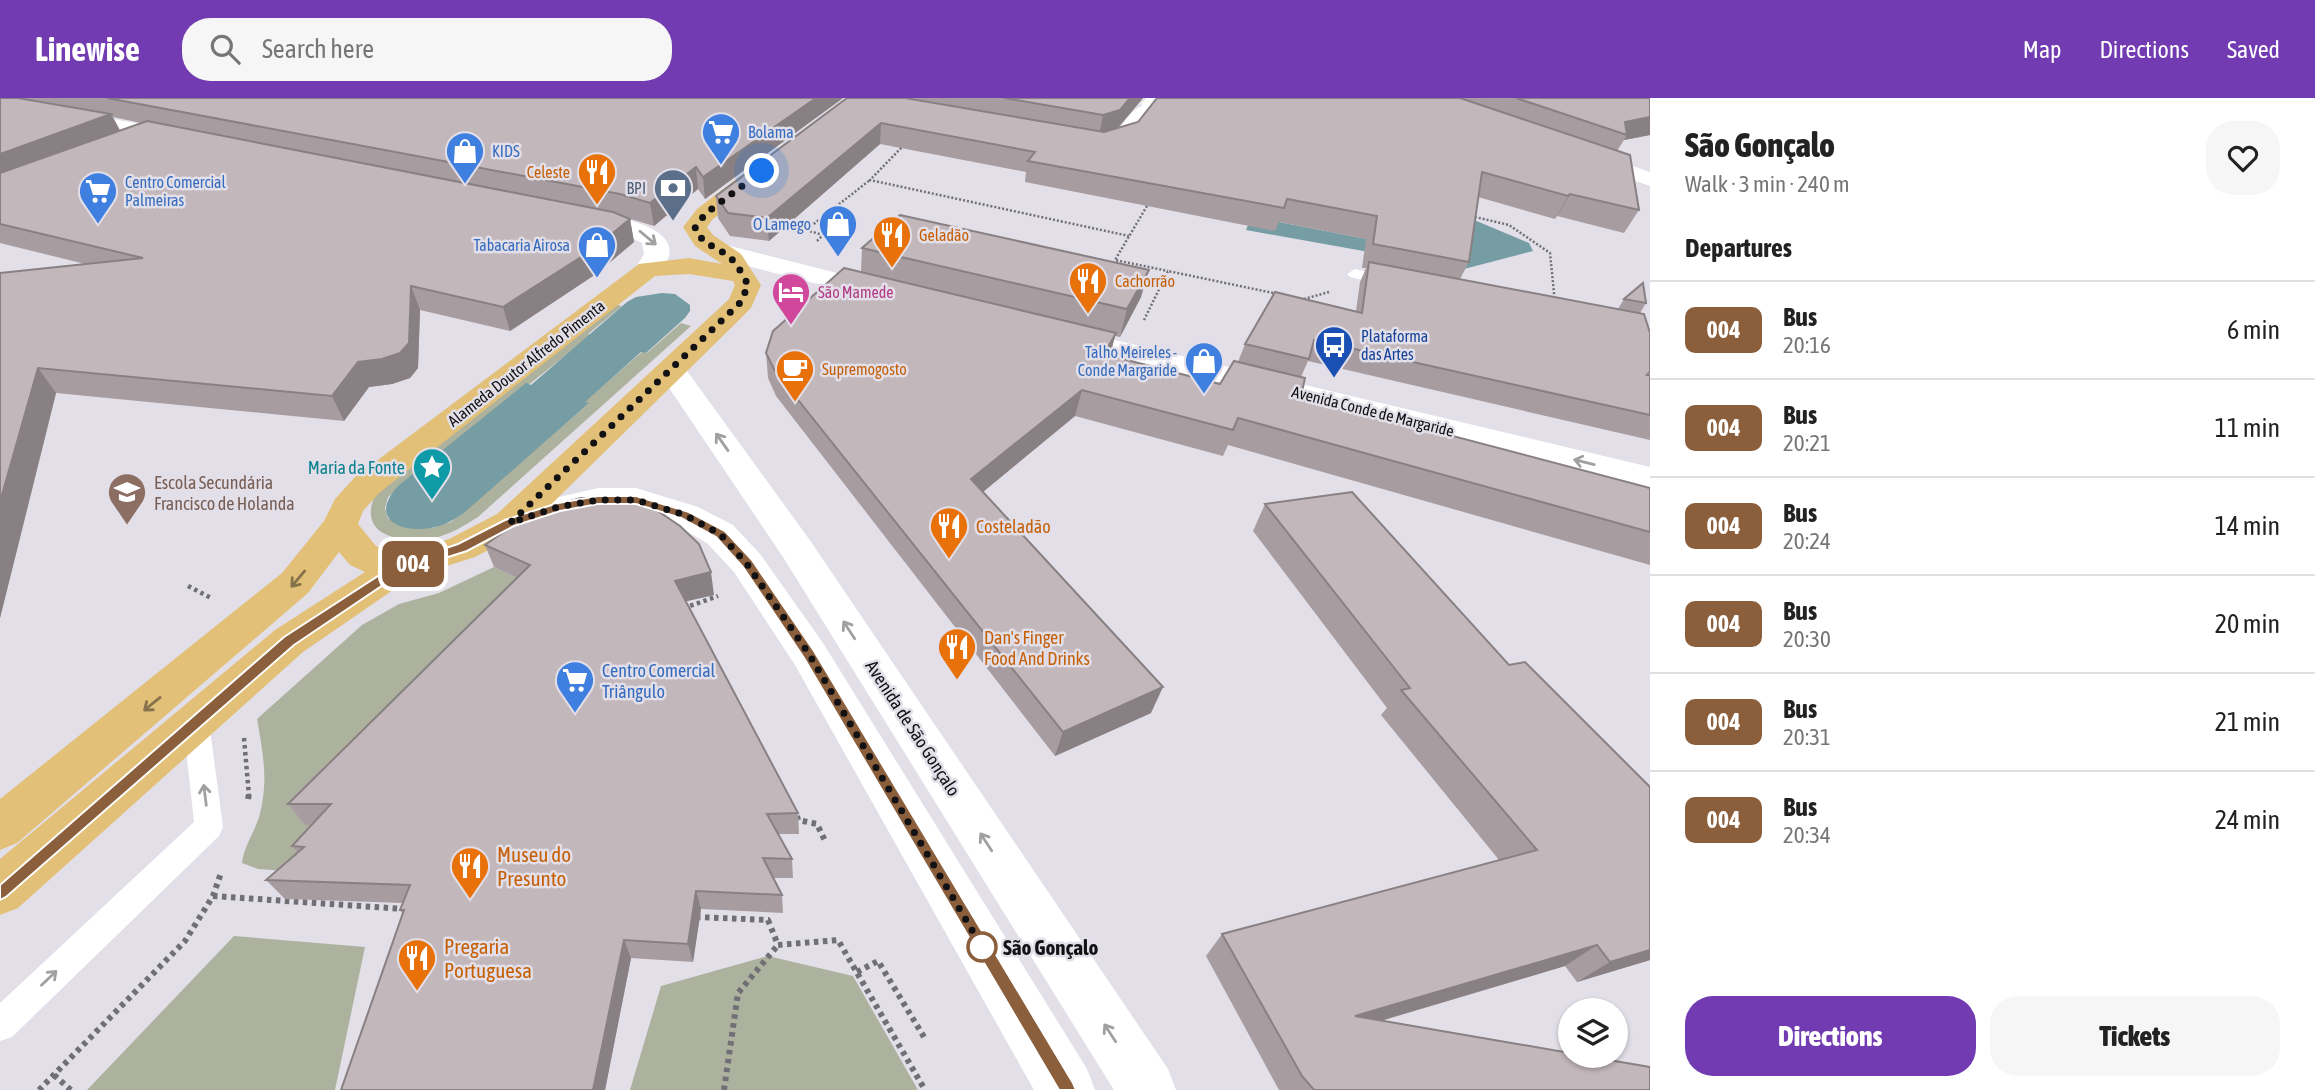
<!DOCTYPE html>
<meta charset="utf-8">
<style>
body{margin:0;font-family:"Asap Condensed",sans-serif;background:#f6f6f6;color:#222;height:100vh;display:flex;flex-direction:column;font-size:26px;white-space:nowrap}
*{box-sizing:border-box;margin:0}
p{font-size:23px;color:#767676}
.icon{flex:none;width:38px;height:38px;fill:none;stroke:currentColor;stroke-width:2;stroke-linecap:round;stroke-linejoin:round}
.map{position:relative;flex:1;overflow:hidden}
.panel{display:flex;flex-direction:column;background:#fff;width:665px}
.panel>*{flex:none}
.badge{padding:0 14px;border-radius:10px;font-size:24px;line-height:46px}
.controls{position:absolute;left:1558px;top:900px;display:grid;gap:14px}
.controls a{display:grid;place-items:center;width:70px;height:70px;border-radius:50%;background:#fff;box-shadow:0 2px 5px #0004;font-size:35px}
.you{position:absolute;width:35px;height:35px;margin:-18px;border:5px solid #fff;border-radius:50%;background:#1a73e8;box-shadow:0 0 0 10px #1a73e833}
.map>.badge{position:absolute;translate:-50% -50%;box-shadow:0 0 0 4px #fff}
h2{padding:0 35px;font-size:26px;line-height:63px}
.round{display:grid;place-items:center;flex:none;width:74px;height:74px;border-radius:28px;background:#f6f6f6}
.summary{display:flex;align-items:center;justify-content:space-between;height:119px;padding:0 35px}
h1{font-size:33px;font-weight:800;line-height:52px}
.button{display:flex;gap:14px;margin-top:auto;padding:14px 35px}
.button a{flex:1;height:80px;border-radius:28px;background:#723bb2;color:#fff;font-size:28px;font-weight:800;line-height:80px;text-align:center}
.button a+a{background:#f6f6f6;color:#222}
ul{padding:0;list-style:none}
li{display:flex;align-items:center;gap:21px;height:98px;padding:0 35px;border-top:2px solid #e0e0e0}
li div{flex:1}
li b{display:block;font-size:26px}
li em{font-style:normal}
li .badge{min-width:77px;font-weight:700;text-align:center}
header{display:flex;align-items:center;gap:42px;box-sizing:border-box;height:98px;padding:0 35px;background:#723bb2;color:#fff}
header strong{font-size:33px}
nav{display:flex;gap:38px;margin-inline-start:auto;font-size:24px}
.search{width:490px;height:63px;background:#f6f6f6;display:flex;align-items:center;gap:18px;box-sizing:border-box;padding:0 24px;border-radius:28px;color:#767676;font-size:26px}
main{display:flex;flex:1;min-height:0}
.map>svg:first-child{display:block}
</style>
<header>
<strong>Linewise</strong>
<div class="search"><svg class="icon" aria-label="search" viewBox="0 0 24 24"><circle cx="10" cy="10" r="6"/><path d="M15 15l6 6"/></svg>Search here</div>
<nav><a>Map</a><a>Directions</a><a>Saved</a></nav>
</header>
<main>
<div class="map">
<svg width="1650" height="992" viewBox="0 0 1650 992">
<rect width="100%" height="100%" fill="#e2dfe9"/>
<g fill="#adb29e">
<path d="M612 206 622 208 588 236 591 237 388 399 385 410 388 421 433 430 451 424 588 306 584 304 642 254 647 255 681 225 691 228 478 419C465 427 453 435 438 439 406 446 356 441 375 397Z"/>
<path d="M494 469 538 490 306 726H347L314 775 258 771 242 765C244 748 254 735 259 719 269 683 263 656 257 621L362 527 399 506 439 495Z"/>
<polygon points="234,838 365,849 335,992 87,992"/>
<polygon points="768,858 853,878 918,992 630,992 661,888"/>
</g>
<g fill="#759da3">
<polygon points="1467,119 1529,145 1533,153 1464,171 1246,132 1248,127 1279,124 1460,159"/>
<path d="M662 195 675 196 690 207V213L685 220 646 255 641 254 585 304 589 305 465 414C454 422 444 428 431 430 398 435 369 420 398 388L526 285 531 287 627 204 636 199Z"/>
</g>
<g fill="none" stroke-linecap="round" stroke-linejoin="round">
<g stroke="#706f75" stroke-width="2.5" stroke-dasharray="2 2" stroke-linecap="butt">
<polyline points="904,47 870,82 1129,138"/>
<polyline points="1147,108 1115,162 1168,173"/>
<polyline points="1471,118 1509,127 1550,155 1555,205"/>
<polyline points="817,143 823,137 806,132 870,82"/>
<polyline points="1304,201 1329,194"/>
<polyline points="1144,222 1168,173 1278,196"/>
</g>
<g stroke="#706f75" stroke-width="4.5" stroke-dasharray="3.5 3.5" stroke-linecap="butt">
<polyline points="188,488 211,500"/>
<polyline points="689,512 687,509 718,498"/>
<polyline points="244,640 249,698"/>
</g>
<g stroke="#706f75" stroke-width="6" stroke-dasharray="4.5 4.5" stroke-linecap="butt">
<polyline points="248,701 249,696"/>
<polyline points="797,718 798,722 817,726 826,745"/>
<polyline points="213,798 404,811"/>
<polyline points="696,819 768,822 778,847 838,842 925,992"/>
<polyline points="857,874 878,863 924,939"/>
<polyline points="54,977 71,992"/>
<polyline points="39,992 185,843 213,798 221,775"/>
<polyline points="724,992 738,895 778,847"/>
</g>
<g fill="#fff" fill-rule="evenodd">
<polygon points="1355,171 1397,181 1400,184 1392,189 1350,179 1347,176"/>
<polygon points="196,613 205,616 209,624 223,729 219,738 12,939 0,943 0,905 194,724 183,624 187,616"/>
</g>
<polygon fill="#fff" fill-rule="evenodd" points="1146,0 1164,0 1156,10 1150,11 1141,6"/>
<g fill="#fff" fill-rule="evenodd">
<polygon points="0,0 178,33 185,35 188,39 185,43 178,45 0,12"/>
<path d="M1144 7 1154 13C1136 39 1118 58 1084 49L1081 45 1084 41C1093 38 1102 41 1111 37 1124 29 1130 11 1144 7Z"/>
<polygon points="1583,51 1650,74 1650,88 1575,62 1572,57 1575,52"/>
<path d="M580 112C601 116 678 125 669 158 667 165 661 171 657 176L648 179 639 176 635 171 644 156 642 145 619 134 572 124 568 119 572 114Z"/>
</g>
<g fill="#fff" fill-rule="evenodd">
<polygon points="672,263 682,266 809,441 1168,971 1176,992 1114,992 783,459 657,272 662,266"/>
<polygon points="598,390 636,390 698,409 733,427 760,456 823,545 1087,971 1095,992 1034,992 795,567 734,474 707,445 672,425 634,414 598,414 567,420 555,416 549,408 555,400"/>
</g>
<g fill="#fff" fill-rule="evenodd">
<polygon points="726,147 888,188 892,194 888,200 879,202 717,160 713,155 717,150"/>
<polygon points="1060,229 1650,369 1650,391 1050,243 1046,237 1050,231"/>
</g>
<path fill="#e3c077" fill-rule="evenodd" d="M759 68 767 70 770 75 767 80 713 121 707 129 713 137 741 156 761 187 751 210 732 229 523 434 475 459 412 479 303 554 18 810 0 817V761L275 532 365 474 350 467 339 454 308 495 17 745 0 752V701L282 475 324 423 335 401 355 379 639 166 689 160 722 166 695 148 683 129 697 111 751 70ZM689 176 733 183 735 187 729 201 712 217 497 416 449 441 399 457 376 448 358 426 363 413 379 395 655 178Z"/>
</g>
<g fill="#a79da0" fill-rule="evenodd">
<path d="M0 0H843L705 101 698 91 654 128 624 119 630 121 634 144 596 176 510 233 420 212 418 270 410 280 392 286 369 289 344 323 56 295 0 520V175L85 166 0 145ZM113 19 141 25 120 32Z"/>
<polygon points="847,0 1143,0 1118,30 1138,24 1157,0 1650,0 1650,37 1624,42 1617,53 1639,112 1624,135 1557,118 1555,121 1478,99 1469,164 1460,181 1618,211 1624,201 1646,205 1640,215 1648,277 1650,277 1650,342 1308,263 1301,279 1301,298 1650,390 1650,467 1228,347 1223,358 1075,318 983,394 1151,615 1055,658 776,298 768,280 766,255 861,174 862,150 1141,199 1120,239 1115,238 1110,257 1220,286 1238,264 1245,246 1356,213 1360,184 1366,170 1362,170 1366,141 1279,124 1275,133 1025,84 1026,74 880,46 769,143 730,138 718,120 716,98"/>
<polygon points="1265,406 1509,567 1650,689 1650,862 1577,884 1565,868 1381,923 1650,992 1279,992 1206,858 1222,836 1499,762 1381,617 1387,610 1253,433"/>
<polygon points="485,447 714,497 686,503 798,715 799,736 778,736 792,761 793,780 773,780 782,797 783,815 701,811 693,864 631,860 605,992 341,992 403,816 400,812 403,805 285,801 266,782 298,755 292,748 312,727 305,727 288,706 517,480 494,469"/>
</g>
<g fill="#888082">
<polygon points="816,0 843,0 705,101 703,79"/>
<polygon points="1130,0 1143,0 1115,33 1099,37 1103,17"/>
<polygon points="111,16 122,37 0,83 0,56"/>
<polygon points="1650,19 1650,37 1624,42 1627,37 1625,24"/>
<polygon points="881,25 880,46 769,143 767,120"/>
<polygon points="696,69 698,91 654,128 650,105"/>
<polygon points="1570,96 1557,118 1555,121 1568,98"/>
<polygon points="630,121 634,144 596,176 510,233 503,209"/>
<polygon points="1149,172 1141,199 1120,239 1127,211"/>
<polygon points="411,188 420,212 418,270 410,280 392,286 369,289 344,323 332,298"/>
<polygon points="1116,235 1109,260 1104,256"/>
<polygon points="38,270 56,295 0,520 0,404"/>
<polygon points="1082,292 1075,318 967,407 971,381"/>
<polygon points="711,474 714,497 679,505 675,483"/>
<polygon points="1163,589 1151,615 1055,658 1063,634"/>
<polygon points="696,793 701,811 693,864 688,846"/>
<polygon points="624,842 631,860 605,992 593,992"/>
<polygon points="1597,847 1565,868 1332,937 1355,918"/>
<polygon points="1650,852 1650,862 1577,884 1610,864"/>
</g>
<g fill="#c2b7ba" stroke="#888082" stroke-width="2">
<polygon points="0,0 18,0 111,16 0,56"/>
<polygon points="107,0 816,0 703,79 696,69 650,105 620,96"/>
<polygon points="847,0 905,0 1104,34 1138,24 1157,0 1460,0 1630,57 1639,112 1570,96 1568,98 1482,74 1469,164 1373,146 1377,118 1287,101 1284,110 1028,63 1035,54 881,25 767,120 728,115 716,98"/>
<polygon points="1004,0 1130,0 1120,12 1103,17"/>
<polygon points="1516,0 1650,0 1650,19 1625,24 1627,37"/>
<polygon points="147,23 613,114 630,121 592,152 503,209 411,188 409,245 400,255 382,261 358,264 332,298 38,270 0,404 0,175 143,160 0,126 0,75"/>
<polygon points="900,117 1149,172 1127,211 862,150"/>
<polygon points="1369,164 1644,216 1650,235 1650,273 1647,277 1650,277 1650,317 1314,242 1309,261 1245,246 1275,194 1362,215"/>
<polygon points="844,170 1116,235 1104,256 1220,286 1234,263 1305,280 1301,298 1650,390 1650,434 1238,320 1233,332 1082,292 971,381 1163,589 1063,634 775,273 766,255 773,233"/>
<polygon points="1643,185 1646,205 1624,201"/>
<polygon points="1352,394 1509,567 1525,564 1650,689 1650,852 1610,864 1597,847 1355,918 1570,955 1570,957 1580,957 1650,969 1650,992 1314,992 1302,978 1222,836 1537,752 1401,592 1410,590 1265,406"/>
<polygon points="581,400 613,400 652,409 680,428 699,446 711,474 675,483 798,715 767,716 792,761 763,760 782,797 696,793 688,846 624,842 593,992 341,992 404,812 400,812 410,787 266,782 304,749 292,748 331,706 288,706 530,467 485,447 528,417 552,408"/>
</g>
<defs><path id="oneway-shaft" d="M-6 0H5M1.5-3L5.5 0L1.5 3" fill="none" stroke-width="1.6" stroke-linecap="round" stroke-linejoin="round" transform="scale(1.75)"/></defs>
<g stroke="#a0a0a1">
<use href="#oneway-shaft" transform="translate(648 140) rotate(40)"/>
<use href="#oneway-shaft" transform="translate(722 344) rotate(-125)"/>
<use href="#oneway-shaft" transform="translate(1584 364) rotate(-166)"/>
<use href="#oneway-shaft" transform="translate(849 532) rotate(-123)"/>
<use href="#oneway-shaft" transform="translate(205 697) rotate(-97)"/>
<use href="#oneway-shaft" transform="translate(986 744) rotate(-123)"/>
<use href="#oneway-shaft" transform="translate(49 880) rotate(-44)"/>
<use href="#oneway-shaft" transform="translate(1110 935) rotate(-123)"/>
</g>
<g stroke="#85724b">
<use href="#oneway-shaft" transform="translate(298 481) rotate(130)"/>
<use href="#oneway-shaft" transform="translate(152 606) rotate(141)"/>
</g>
<polygon fill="#8b5e3c" stroke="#fff" stroke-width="2" points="598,398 636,398 689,414 725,433 752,462 814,553 1073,985 1076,992 1059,992 804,560 743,469 716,439 681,420 636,406 598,406 560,413 514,428 467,453 404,473 294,547 6,799 0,802 0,787 284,539 395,467 458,446 505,422 558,405"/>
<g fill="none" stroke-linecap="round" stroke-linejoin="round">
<path stroke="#121215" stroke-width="7" stroke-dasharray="0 12.6" d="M762 73 705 116 695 130C702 146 711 146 724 155 735 161 743 177 748 187L741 204 510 425 558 409 598 402H636L685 417 720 436 747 466 809 556 982 849"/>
</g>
<defs>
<g id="supermarket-pin" transform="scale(2.0125)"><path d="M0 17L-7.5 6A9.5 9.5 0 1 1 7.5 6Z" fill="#3f7fe0" stroke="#e2dfe9"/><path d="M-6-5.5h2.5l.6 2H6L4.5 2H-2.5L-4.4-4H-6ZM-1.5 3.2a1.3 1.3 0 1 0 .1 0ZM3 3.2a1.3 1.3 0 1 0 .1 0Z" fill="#fff"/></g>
<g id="shop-pin" transform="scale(2.0125)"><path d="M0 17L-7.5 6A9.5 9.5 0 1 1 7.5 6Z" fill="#3f7fe0" stroke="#e2dfe9"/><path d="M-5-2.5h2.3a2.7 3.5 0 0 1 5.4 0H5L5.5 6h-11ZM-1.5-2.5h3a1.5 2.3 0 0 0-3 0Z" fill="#fff"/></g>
<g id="restaurant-pin" transform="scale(2.0125)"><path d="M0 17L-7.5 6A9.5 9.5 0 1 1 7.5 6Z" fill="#e8710a" stroke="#e2dfe9"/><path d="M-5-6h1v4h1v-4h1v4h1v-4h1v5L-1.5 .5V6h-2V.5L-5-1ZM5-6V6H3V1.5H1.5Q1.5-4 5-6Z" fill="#fff"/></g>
<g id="bank-pin" transform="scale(2.0125)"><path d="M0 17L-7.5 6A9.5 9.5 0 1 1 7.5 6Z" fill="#5c6f8a" stroke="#e2dfe9"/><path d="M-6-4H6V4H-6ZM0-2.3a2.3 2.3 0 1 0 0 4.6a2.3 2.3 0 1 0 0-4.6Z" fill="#fff"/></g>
<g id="hotel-pin" transform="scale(2.0125)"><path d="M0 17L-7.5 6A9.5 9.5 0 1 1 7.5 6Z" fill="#d1479c" stroke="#e2dfe9"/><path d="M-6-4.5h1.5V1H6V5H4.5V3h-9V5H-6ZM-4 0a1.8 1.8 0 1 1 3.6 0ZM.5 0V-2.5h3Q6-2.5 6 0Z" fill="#fff"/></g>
<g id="bus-pin" transform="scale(2.0125)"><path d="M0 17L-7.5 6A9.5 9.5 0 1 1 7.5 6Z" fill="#1a4fb4" stroke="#e2dfe9"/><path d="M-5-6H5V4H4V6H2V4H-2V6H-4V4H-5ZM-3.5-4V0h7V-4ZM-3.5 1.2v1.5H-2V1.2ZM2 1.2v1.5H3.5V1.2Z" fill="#fff"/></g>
<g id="cafe-pin" transform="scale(2.0125)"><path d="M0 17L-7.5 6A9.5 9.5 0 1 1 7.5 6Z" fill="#e8710a" stroke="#e2dfe9"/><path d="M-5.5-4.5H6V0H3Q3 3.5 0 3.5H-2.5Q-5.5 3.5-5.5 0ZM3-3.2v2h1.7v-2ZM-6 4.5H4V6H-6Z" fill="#fff"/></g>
<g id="sight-pin" transform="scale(2.0125)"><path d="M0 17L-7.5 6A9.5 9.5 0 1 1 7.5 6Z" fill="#0f9aa8" stroke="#e2dfe9"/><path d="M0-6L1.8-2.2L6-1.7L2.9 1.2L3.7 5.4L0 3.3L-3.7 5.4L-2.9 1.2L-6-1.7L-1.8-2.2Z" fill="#fff"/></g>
<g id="school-pin" transform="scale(2.0125)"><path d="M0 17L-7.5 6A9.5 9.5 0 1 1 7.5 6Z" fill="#8d6e63" stroke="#e2dfe9"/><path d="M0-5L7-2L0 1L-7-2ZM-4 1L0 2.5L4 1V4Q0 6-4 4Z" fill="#fff"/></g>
</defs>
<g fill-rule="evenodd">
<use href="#supermarket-pin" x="721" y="34"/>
<use href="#shop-pin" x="465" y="53"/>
<use href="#restaurant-pin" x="597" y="74"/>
<use href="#bank-pin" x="673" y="90"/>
<use href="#supermarket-pin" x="98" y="93"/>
<use href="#shop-pin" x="838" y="126"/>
<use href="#restaurant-pin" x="892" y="137"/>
<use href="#shop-pin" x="597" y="147"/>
<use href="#restaurant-pin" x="1088" y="183"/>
<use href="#hotel-pin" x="791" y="194"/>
<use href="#bus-pin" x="1334" y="247"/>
<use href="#shop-pin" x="1204" y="263"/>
<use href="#cafe-pin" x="795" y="271"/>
<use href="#sight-pin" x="432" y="369"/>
<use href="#school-pin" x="127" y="394"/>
<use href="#restaurant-pin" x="949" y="428"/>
<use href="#restaurant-pin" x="957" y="549"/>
<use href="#supermarket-pin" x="575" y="582"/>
<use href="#restaurant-pin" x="470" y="768"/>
<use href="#restaurant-pin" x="417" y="860"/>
</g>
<circle fill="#fff" stroke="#8b5e3c" stroke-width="3.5" cx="982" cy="849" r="14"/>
<g text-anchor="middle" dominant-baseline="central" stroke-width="5" stroke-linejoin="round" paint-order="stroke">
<g font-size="16" fill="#366cbe" stroke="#e2dfe9" text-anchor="start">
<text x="748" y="34">Bolama</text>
<text x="492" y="53">KIDS</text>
<text x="125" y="84">Centro Comercial<tspan x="125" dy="18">Palmeiras</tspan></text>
<text x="811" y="126" text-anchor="end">O Lamego</text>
<text x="570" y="147" text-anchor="end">Tabacaria Airosa</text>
<text x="1177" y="254" text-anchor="end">Talho Meireles -<tspan x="1177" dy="18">Conde Margaride</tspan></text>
</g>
<g font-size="16" fill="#c56008" stroke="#e2dfe9" text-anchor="start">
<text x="570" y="74" text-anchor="end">Celeste</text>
<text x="919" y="137">Geladão</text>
<text x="1115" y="183">Cachorrão</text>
<text x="822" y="271">Supremogosto</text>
</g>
<g font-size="16" fill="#4e5e75" stroke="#e2dfe9" text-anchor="end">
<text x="646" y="90">BPI</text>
</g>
<g font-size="16" fill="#b23c85" stroke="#e2dfe9" text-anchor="start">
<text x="818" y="194">São Mamede</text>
</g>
<g font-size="16" fill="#164399" stroke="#e2dfe9" text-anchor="start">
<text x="1361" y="238">Plataforma<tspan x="1361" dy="18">das Artes</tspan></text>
</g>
<g font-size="16" fill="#121215" stroke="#e2dfe9">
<text transform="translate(526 265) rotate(-38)">Alameda Doutor Alfredo Pimenta</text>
<text transform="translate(1373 313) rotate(14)">Avenida Conde de Margaride</text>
</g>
<g font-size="18" fill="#0d838f" stroke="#e2dfe9" text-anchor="end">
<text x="405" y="369">Maria da Fonte</text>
</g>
<g font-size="18" fill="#785e54" stroke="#e2dfe9" text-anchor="start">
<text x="154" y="384">Escola Secundária<tspan x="154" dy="21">Francisco de Holanda</tspan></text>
</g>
<g font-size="18" fill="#c56008" stroke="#e2dfe9" text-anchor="start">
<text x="976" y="428">Costeladão</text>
<text x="984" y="539">Dan's Finger<tspan x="984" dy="21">Food And Drinks</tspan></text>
</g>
<g font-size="18" fill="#366cbe" stroke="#e2dfe9" text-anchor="start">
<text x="602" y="572">Centro Comercial<tspan x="602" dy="21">Triângulo</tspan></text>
</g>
<g font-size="18" fill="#121215" stroke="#e2dfe9">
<text transform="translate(913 630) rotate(57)">Avenida de São Gonçalo</text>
</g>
<g font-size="21" fill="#c56008" stroke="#e2dfe9" text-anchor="start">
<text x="497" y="756">Museu do<tspan x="497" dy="24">Presunto</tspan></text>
<text x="444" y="848">Pregaria<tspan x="444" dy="24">Portuguesa</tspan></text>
</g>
<g font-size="21" font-weight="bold" fill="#121215" stroke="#e2dfe9" text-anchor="start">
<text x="1003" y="849">São Gonçalo</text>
</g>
</g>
</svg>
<div class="controls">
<a><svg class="icon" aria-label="layers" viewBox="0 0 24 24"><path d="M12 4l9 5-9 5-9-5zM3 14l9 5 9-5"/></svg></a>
</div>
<div class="you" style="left:762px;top:73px"></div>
<b class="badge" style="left:413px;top:466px;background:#8b5e3c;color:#fff">004</b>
</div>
<section class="panel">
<div class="summary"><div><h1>São Gonçalo</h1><p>Walk · 3 min · 240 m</p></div><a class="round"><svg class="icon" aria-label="heart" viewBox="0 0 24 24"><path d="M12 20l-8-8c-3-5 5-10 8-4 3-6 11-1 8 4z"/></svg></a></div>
<h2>Departures</h2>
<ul>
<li><span class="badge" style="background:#8b5e3c;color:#fff">004</span><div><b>Bus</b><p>20:16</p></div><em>6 min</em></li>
<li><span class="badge" style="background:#8b5e3c;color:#fff">004</span><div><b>Bus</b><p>20:21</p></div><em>11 min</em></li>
<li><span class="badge" style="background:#8b5e3c;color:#fff">004</span><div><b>Bus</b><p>20:24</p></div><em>14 min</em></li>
<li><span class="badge" style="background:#8b5e3c;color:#fff">004</span><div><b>Bus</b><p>20:30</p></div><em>20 min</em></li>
<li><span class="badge" style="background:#8b5e3c;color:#fff">004</span><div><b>Bus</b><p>20:31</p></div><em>21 min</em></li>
<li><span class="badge" style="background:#8b5e3c;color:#fff">004</span><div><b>Bus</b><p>20:34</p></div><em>24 min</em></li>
</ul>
<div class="button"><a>Directions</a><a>Tickets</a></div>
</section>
</main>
